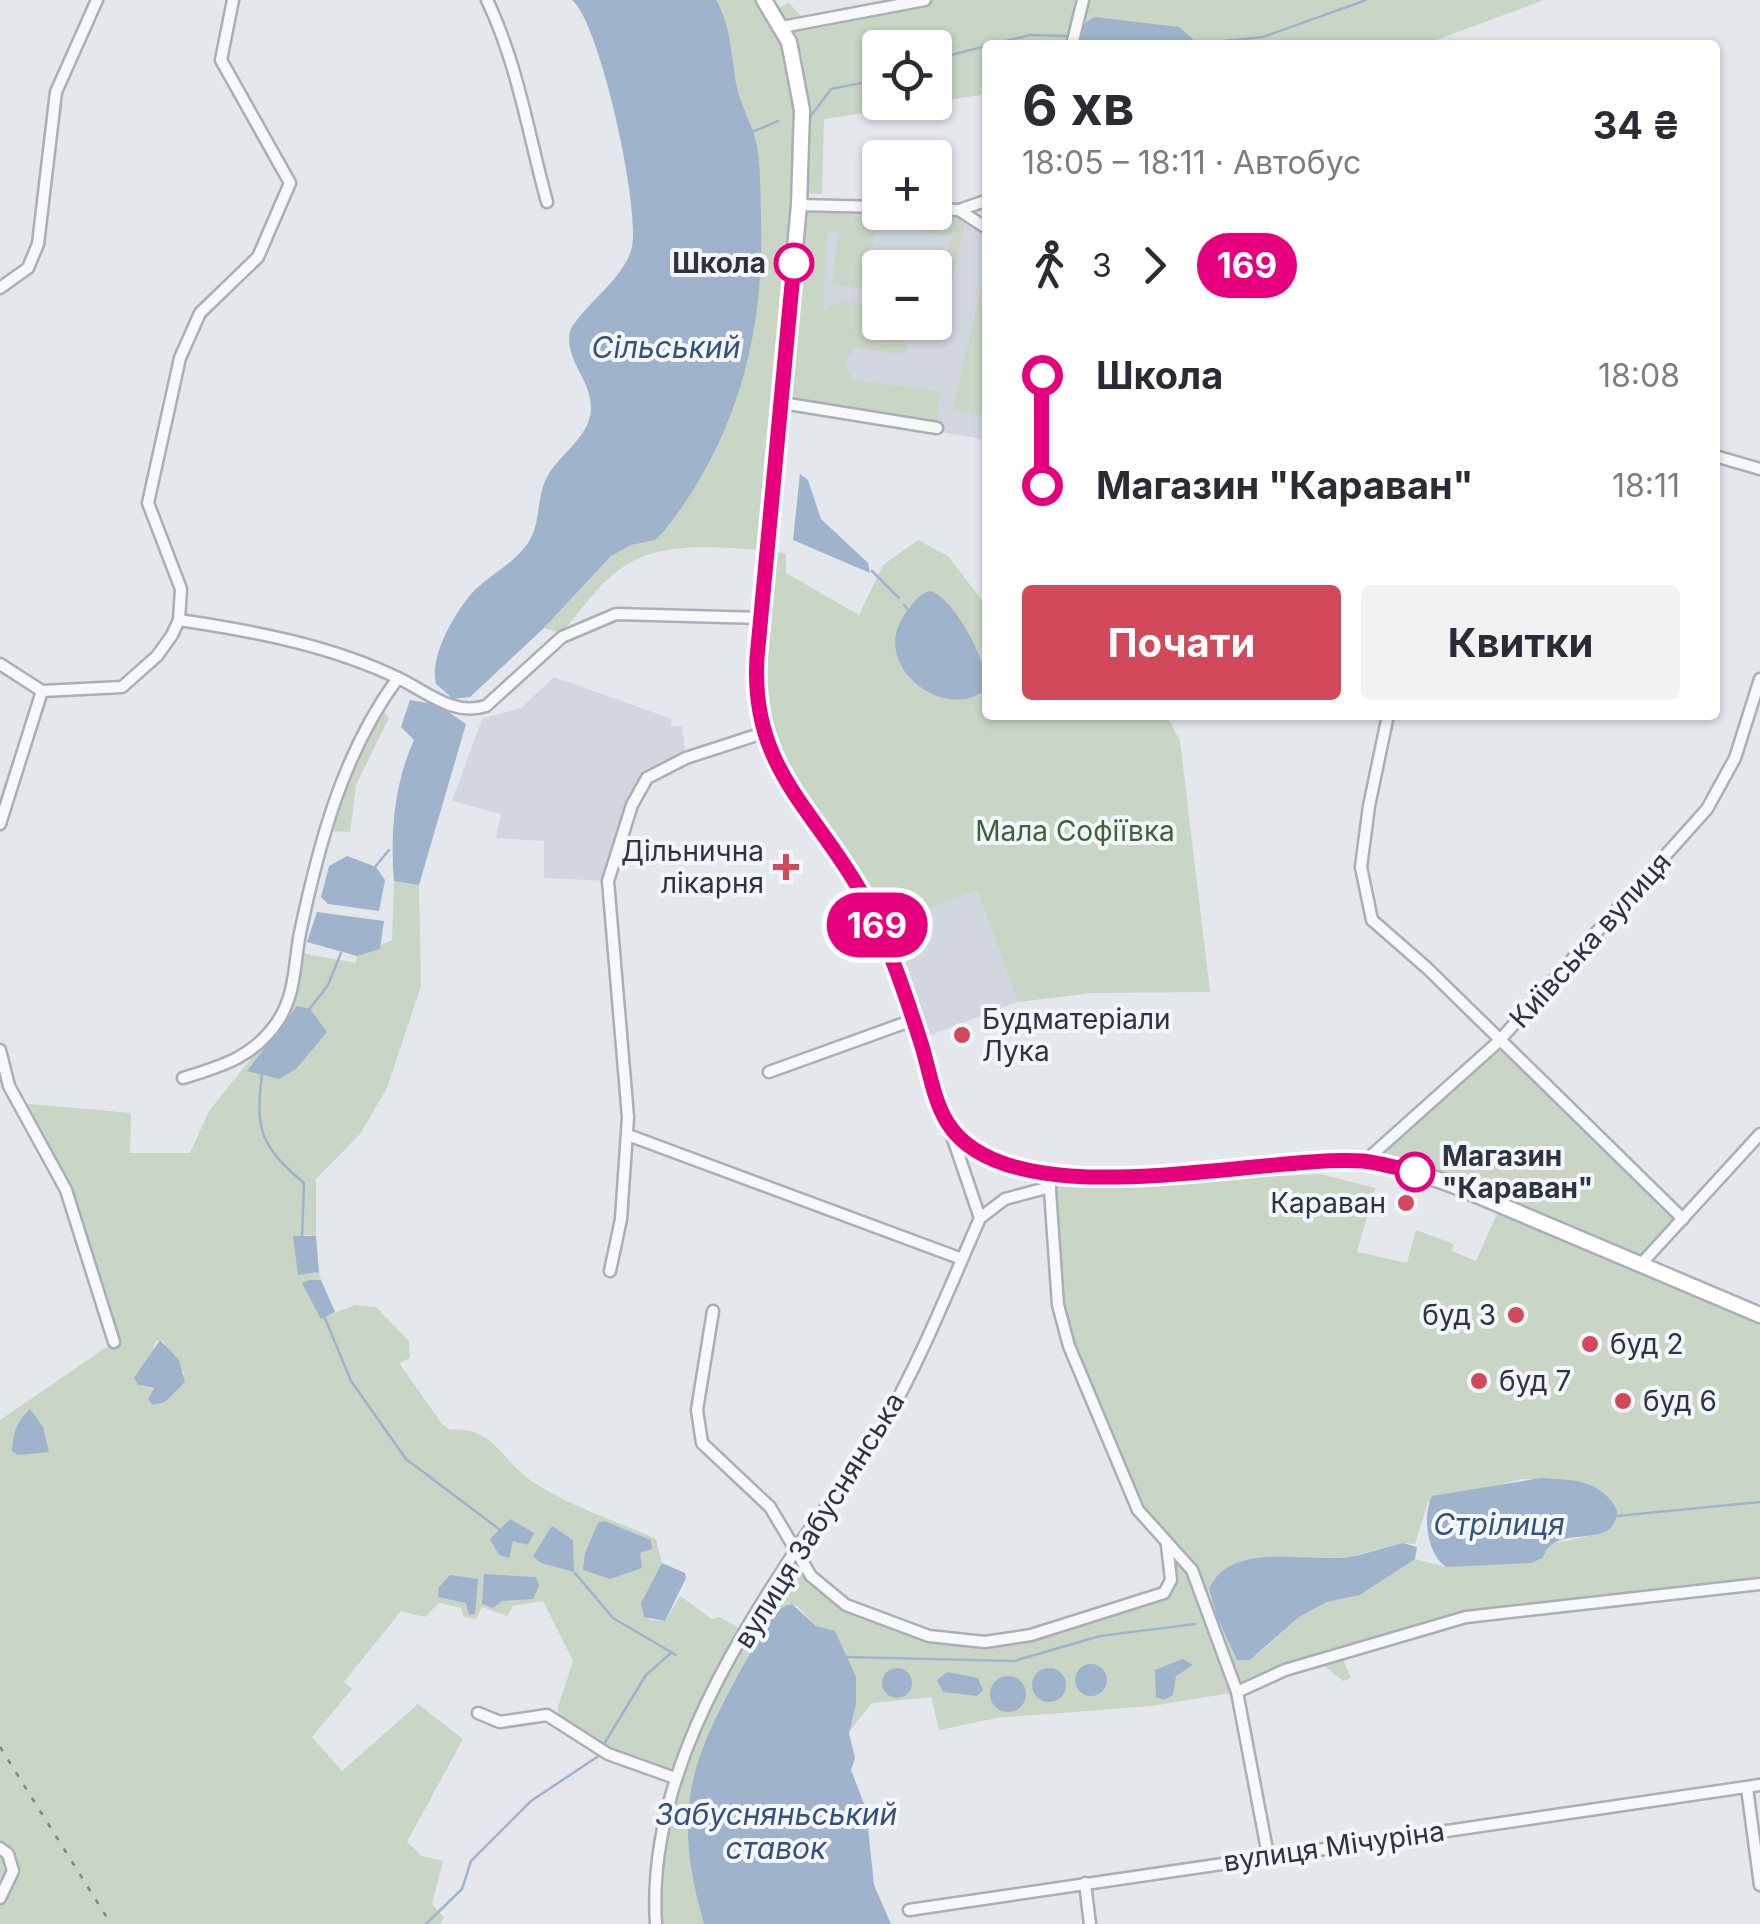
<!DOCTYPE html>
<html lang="uk">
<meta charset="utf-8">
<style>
body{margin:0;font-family:Inter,sans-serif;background:#f2f2f3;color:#2b2b33;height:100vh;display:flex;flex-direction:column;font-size:38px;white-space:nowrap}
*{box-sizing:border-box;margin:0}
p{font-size:32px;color:#7c7c81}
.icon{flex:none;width:55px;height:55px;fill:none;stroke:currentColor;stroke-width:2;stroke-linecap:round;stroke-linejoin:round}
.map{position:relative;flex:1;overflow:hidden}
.panel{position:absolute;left:982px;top:40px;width:738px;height:680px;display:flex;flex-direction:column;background:#fff;border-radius:10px;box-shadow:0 2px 8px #0004}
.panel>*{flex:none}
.badge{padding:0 20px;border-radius:32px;font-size:35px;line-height:65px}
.fabs{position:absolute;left:862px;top:30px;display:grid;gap:20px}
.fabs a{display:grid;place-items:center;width:90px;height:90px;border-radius:10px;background:#fff;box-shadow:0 2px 8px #0004;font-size:50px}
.map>.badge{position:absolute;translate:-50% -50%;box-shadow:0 0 0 5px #fff}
.legs{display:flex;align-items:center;gap:15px;height:110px;padding:0 40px;font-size:32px}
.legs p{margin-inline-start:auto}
.headline{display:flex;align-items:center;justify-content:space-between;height:170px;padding:0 40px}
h1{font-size:55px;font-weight:700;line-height:75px}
.button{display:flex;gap:20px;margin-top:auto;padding:20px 40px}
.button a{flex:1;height:115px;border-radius:10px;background:#d1495b;color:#fff;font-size:40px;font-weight:700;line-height:115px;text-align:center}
.button a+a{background:#f2f2f3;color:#2b2b33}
ul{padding:0 40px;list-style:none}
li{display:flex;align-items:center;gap:35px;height:110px;font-size:38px}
li i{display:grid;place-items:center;width:15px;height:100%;margin:0 12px;background:currentColor}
li i::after{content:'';width:25px;height:25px;margin:-12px;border:8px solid;border-radius:50%;background:#fff}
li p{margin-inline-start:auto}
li:first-child i{background:linear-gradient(#0000 50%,currentColor 0)}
li:last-child i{background:linear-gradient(currentColor 50%,#0000 0)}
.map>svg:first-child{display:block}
</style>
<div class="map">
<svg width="1760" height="1924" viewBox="0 0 1760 1924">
<rect width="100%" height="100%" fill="#e4e7ec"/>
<g fill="#d2d6de" fill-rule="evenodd">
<path d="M799 205 880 207V212L959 210 987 229V440L782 404ZM880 268H935V322H880Z"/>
<polygon points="554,677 672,719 671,726 682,726 686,758 647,778 608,881 544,878 544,841 496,838 501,814 452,801 482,719 521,708"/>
<polygon points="977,890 1018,1002 920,1039 879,929"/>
</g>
<g fill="#c9d6c5" fill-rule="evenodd">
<path d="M701 0H764L773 11 789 3 806 22 924 0H1544L1423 45H988L987 94 935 102V48H880V102L931 103 824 119 822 194 800 193V204L865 218V227L875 228 866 288 832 285 839 232 827 231 823 311 841 301 864 304 867 320 900 325 908 351 899 355 856 347 845 362 852 380 940 391 937 428 782 404 767 550 786 554V573L859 615 883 565 918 540 948 556 987 607 988 715H1167L1180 741 1210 992 1093 993 1018 1002 977 890 879 929 780 773 757 699 767 550C720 548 660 539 620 569 598 585 579 613 561 633L544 628 611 556 633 539Z"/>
<polygon points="921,215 956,215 965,221 944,317 935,311 952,236 925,232"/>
<polygon points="981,289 987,291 987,416 953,408"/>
<polygon points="378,705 389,718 356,785 350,832 328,831"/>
<path d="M394 881 419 885 421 986 387 1088 360 1134 316 1179V1236L302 1235 298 1275 319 1272 321 1280H309L321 1318 355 1305 376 1307 409 1341 410 1358 399 1363 442 1424 450 1430C493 1425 502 1462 533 1482 570 1507 615 1520 656 1539L662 1563 649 1620 665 1621 680 1596 712 1619 720 1617 747 1633 797 1547 804 1565 836 1598 912 1631 1003 1641 1169 1588 1167 1546 1149 1526 1061 1319 1050 1187 1320 1174 1375 1188 1357 1252 1407 1263 1416 1230 1454 1244 1452 1251 1476 1261 1501 1205 1364 1162 1498 1042 1683 1219 1643 1262 1760 1315V1584L1465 1614 1339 1651 1351 1678 1343 1681 1312 1656 1242 1683 1237 1692 1152 1706 997 1718 939 1730 931 1697 872 1703 848 1733C868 1661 841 1654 797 1606H784C764 1621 753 1647 741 1669 687 1764 675 1816 704 1924H656L654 1897 675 1778 646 1770 559 1721 558 1707 573 1661 543 1601 513 1606 507 1616 482 1607 476 1619 464 1617 461 1608 439 1603 425 1617 401 1611 344 1682 352 1689 312 1737 342 1771 418 1704 463 1739 407 1842 422 1856 443 1861 432 1904 444 1917 440 1924H0V1420L114 1342 74 1211 18 1103 131 1113 130 1153H190L209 1111 279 1024 301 953 356 963 357 956 392 940ZM162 1340 185 1374 148 1399 154 1389 140 1386 156 1341ZM1523 1479 1557 1480 1589 1536 1446 1567 1415 1559 1360 1595 1327 1602 1299 1617 1257 1655 1237 1660 1217 1617 1209 1589 1214 1578 1237 1563 1349 1557 1403 1543 1415 1544 1428 1502Z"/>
</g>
<g fill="#9fb4cc">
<path d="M572 0H716C732 28 731 57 737 88 742 108 753 126 757 146 761 169 760 193 761 215 765 332 738 437 665 530L655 540 631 545 611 556 544 628 470 697 453 699 436 684C429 657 454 614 472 593 488 576 511 565 525 547 541 528 536 502 545 481 556 456 589 439 591 410 592 378 564 362 570 330 587 302 620 282 631 251 643 217 600 22 572 0Z"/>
<polygon points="1094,17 1179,27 1198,44 1078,45 1084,24"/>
<polygon points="800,474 808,480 821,519 868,563 870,573 793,540"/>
<path d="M930 591C953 596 992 667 985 690 946 723 865 665 907 611 914 602 919 594 930 591Z"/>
<path d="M410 700 438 705 466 724 419 885 394 881C390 834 394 784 414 740L401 727Z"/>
<polygon points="347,856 376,867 385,880 379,911 328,904 321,897 329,866"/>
<polygon points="317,912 384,921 380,949 357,956 307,942"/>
<polygon points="297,1006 310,1009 327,1032 296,1069 279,1079 247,1071"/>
<polygon points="293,1236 316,1236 319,1272 298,1275"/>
<polygon points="309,1280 321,1280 335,1312 321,1319 302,1283"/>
<polygon points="160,1340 179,1360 185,1382 165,1402 153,1405 148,1399 154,1388 138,1385 134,1378"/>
<path d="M30 1409 43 1427 49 1452 18 1455 12 1451C13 1432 17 1422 30 1409Z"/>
<path d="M1541 1478C1572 1480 1601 1479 1617 1510 1616 1554 1554 1520 1543 1558L1531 1563 1446 1567C1427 1554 1422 1516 1432 1496Z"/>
<polygon points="510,1519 534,1533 528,1545 513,1541 509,1558 499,1555 490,1539"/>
<polygon points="604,1521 651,1540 652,1549 640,1553 642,1568 610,1579 583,1570 585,1553 598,1523"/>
<polygon points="552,1526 573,1540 574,1572 541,1563 533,1556"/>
<path d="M1403 1543 1417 1547 1415 1559 1360 1595 1327 1602 1299 1617 1250 1660H1237L1217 1617 1209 1589C1230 1540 1308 1563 1349 1557 1367 1554 1385 1547 1403 1543Z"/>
<polygon points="662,1563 685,1573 686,1578 665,1621 644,1617 641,1603"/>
<polygon points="484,1574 536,1577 539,1586 533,1599 502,1601 493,1608 482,1604"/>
<polygon points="450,1575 478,1579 475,1614 469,1615 466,1603 438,1597 439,1587"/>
<path d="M792 1604 816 1626 835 1631 856 1677V1704L849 1733 855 1758 851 1770 866 1809 874 1885 891 1924H704C670 1807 692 1756 749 1655 759 1636 770 1608 792 1604Z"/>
<polygon points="1183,1659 1193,1665 1176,1676 1173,1695 1164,1700 1156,1697 1155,1670"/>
<circle cx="1091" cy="1680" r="16"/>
<circle cx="897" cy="1683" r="15"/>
<circle cx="1049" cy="1685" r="17"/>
<polygon points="947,1672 978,1678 983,1690 977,1696 943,1692 937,1680"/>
<circle cx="1008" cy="1694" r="18"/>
</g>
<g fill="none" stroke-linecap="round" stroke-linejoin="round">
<g stroke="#9fb4cc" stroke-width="2.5">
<polyline points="1195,44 1263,37 1366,0"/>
<polyline points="935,59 1030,35 1067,36"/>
<polyline points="810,117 831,89 880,79"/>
<polyline points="752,132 778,121"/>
<polyline points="872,571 899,598"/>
<polyline points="904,605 908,610"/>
<polyline points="375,867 389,850"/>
<polyline points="308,1011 328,985 341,953"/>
<path d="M262 1074C255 1129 260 1146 304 1183L302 1237"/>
<polyline points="324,1316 351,1381 406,1459 499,1529"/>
<polyline points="1617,1516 1760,1502"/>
<polyline points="575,1573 613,1618 676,1655"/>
<polyline points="846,1657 1014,1661 1100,1636 1195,1624"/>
<polyline points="604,1744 646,1675 671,1653"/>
<polyline points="426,1924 462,1889 471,1861 531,1801 597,1757"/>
</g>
<g stroke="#a9aeb7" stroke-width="15">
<g id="minor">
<path d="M487 0C518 65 528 133 547 202"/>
<polyline points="782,27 925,0"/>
<polyline points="1072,45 1083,0"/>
<polyline points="799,205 880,207"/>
<polyline points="935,209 959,210 988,229"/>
<polyline points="959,210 988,200"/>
<polyline points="0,288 28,268 38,244 56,92 97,0"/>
<polyline points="782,403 937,428"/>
<polyline points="1715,456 1760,469"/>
<path d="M179 620C254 631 334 646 402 680 430 694 454 716 486 706L562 637 616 614 762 618"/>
<polyline points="0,664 42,691 122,687 157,656 172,635 179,620 181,589 148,503 180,358 200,313 258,257 290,183 221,60 233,0"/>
<polyline points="1388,715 1369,806 1361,867 1372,920 1427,968 1683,1219"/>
<polyline points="0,824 42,691"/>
<polyline points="0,1050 9,1086 66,1190 114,1342"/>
<polyline points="769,1072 913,1020"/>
<path d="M183 1078C222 1066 254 1057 278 1021 296 993 294 964 300 933 319 843 343 752 398 678"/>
<polyline points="628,1135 962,1259"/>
<polyline points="1364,1162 1498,1042 1707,809 1735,758 1760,679"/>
<polyline points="1049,1176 1058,1305 1069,1346 1138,1510 1192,1570 1237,1692 1268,1855"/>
<polyline points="980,1218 1005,1199 1050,1187"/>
<polyline points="1642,1263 1760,1134"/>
<polyline points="610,1271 621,1219 628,1117 608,881 632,805 647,778 686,758 763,733"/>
<polyline points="713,1311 697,1410 702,1443 770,1507 811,1576 846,1605 929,1636 985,1642 1031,1635 1164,1593 1171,1580 1167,1545"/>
<polyline points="1237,1692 1285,1670 1466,1617 1760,1584"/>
<polyline points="478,1713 500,1722 547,1715 608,1754 675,1778"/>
<polyline points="1747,1788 1760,1885"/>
<polyline points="0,1848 8,1854 13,1871 0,1898"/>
<polyline points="1085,1883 1090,1924"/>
<polyline points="909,1910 1760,1785"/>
<path d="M656 1924C647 1787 725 1658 797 1548 823 1507 856 1473 880 1431 919 1364 949 1289 980 1218L949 1127"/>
</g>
</g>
<g stroke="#a9aeb7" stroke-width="19">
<path id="secondary" d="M764 0 789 42 802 110 799 205 757 658C751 774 822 814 869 907 890 949 905 996 920 1041 929 1068 933 1103 950 1126 1021 1224 1258 1151 1366 1162 1396 1165 1425 1175 1453 1185L1760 1315"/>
</g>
<use href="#minor" stroke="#f7f8fa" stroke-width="10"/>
<use href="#secondary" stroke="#fff" stroke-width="14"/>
<polyline stroke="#7d8696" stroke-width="2.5" stroke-dasharray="5 10" stroke-linecap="butt" points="0,1747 111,1924"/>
</g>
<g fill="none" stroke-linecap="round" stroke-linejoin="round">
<g stroke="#fff" stroke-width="22">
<path id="line-1" d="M794 263 757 658C750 771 818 811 866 901 889 945 906 996 921 1043 929 1068 933 1099 947 1122 1008 1222 1261 1154 1363 1161 1380 1163 1398 1168 1415 1172"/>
</g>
<use href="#line-1" stroke="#e6007e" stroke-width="15"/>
</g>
<g fill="#fff" stroke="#e6007e" stroke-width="5">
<circle cx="794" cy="263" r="18"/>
<circle cx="1415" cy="1172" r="18"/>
</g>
<g fill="#d1495b" stroke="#f4f6f9" stroke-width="4">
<path d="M781 852h10v10h10v10h-10v10h-10v-10h-10v-10h10z"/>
<circle cx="962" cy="1035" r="10"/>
<circle cx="1406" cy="1203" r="10"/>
<circle cx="1516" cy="1315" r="10"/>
<circle cx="1590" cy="1344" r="10"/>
<circle cx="1479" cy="1381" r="10"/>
<circle cx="1623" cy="1401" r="10"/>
</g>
<g text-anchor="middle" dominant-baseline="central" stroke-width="8" stroke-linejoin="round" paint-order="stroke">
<g font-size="28" font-weight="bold" fill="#2b3445" stroke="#f4f6f9" text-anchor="end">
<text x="766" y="263">Школа</text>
<text x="1442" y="1156" text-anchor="start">Магазин<tspan x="1442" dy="32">"Караван"</tspan></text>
</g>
<g font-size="28" fill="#3f6138" stroke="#f4f6f9">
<text x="1075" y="831">Мала Софіївка</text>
</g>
<g font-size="28" fill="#2b3445" stroke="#f4f6f9" text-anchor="start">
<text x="764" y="851" text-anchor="end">Дільнична<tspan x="764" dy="32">лікарня</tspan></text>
<text x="982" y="1019">Будматеріали<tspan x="982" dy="32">Лука</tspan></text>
<text x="1386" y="1203" text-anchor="end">Караван</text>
<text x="1496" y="1315" text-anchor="end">буд 3</text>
<text x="1610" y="1344">буд 2</text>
<text x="1499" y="1381">буд 7</text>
<text x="1643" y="1401">буд 6</text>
</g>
<g font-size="28" fill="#2b3445" stroke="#f4f6f9">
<text transform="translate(1590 940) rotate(-48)">Київська вулиця</text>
<text transform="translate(819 1520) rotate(-58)">вулиця Забуснянська</text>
<text transform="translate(1334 1846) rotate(-8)">вулиця Мічуріна</text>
</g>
<g font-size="30" font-style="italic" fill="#34527a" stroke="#f4f6f9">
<text x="666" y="347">Сільський</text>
<text x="1499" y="1524">Стрілиця</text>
<text x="776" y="1814">Забусняньський<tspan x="776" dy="34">ставок</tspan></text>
</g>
</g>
</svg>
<div class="fabs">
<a><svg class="icon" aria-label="locate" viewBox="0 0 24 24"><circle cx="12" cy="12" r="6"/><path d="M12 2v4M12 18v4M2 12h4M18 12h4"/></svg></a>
<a>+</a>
<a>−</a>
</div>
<b class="badge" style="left:877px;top:925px;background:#e6007e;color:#fff">169</b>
<section class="panel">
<div class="headline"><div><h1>6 хв</h1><p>18:05 – 18:11 · Автобус</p></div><b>34 ₴</b></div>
<div class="legs"><svg class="icon" aria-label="walk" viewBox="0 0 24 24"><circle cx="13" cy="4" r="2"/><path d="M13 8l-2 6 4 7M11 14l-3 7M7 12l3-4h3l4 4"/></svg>3<svg class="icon" aria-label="forward" viewBox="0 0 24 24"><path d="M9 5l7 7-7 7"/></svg><b class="badge" style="background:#e6007e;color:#fff">169</b></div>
<ul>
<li><i style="color:#e6007e"></i><b>Школа</b><p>18:08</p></li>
<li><i style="color:#e6007e"></i><b>Магазин &quot;Караван&quot;</b><p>18:11</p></li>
</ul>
<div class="button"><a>Почати</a><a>Квитки</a></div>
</section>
</div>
